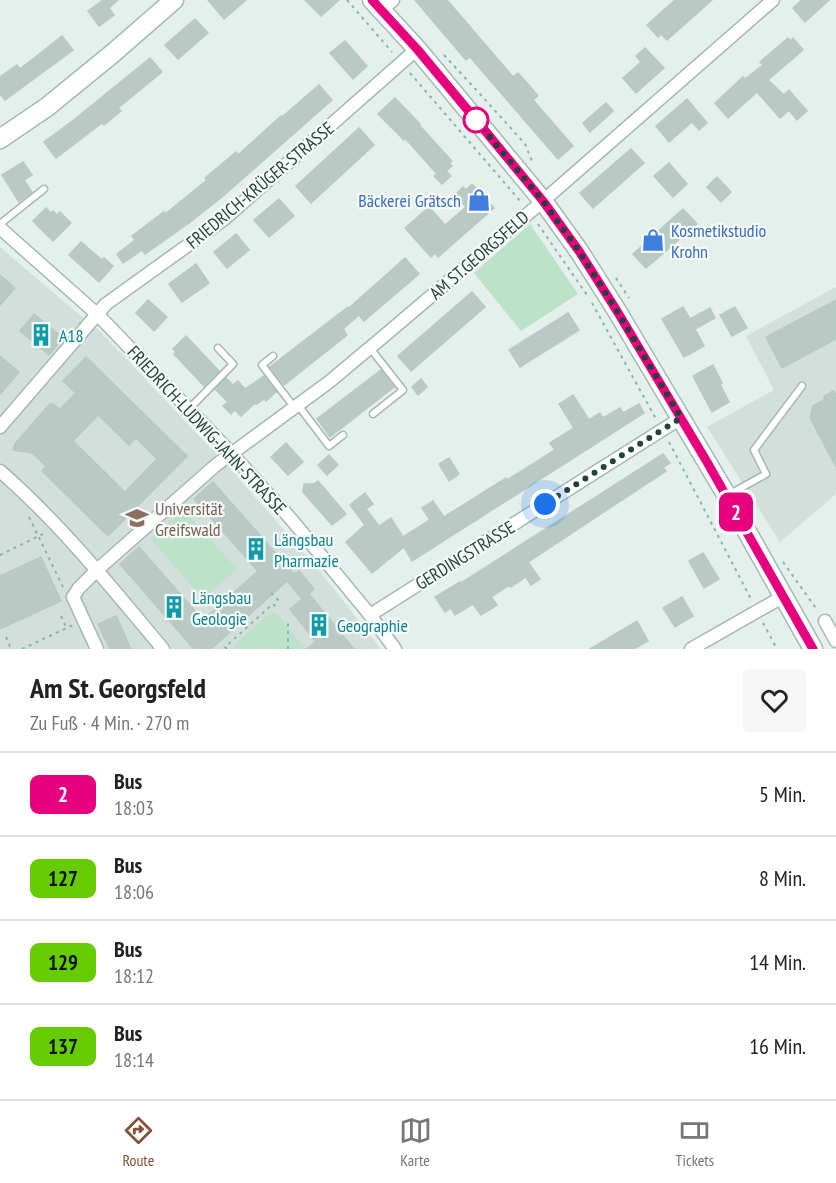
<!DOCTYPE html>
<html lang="de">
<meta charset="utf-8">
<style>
body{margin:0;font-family:"PT Sans Narrow",sans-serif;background:#f6f6f6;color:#222;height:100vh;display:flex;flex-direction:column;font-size:22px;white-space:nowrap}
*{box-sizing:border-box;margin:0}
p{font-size:20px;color:#767676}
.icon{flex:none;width:33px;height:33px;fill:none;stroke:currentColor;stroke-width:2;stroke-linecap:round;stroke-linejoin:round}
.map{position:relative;height:649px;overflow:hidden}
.drawer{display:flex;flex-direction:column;background:#fff;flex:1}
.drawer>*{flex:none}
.badge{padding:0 12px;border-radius:9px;font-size:21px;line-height:39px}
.you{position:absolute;width:30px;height:30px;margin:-15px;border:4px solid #fff;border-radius:50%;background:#1a73e8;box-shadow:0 0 0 9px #1a73e833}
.map>.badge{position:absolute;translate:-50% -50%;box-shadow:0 0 0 3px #fff}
.round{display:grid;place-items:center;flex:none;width:63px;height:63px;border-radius:6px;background:#f6f6f6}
.head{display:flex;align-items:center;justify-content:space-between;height:102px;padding:0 30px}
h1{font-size:28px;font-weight:700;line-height:45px}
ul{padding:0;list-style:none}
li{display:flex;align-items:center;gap:18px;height:84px;padding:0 30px;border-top:2px solid #e0e0e0}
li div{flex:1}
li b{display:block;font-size:22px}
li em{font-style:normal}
li .badge{min-width:66px;font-weight:700;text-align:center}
.tabs{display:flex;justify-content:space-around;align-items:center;height:84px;border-top:2px solid #e0e0e0;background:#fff;font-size:16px;color:#767676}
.tabs a{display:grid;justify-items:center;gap:3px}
.tabs .selected{color:#855038}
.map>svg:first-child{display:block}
</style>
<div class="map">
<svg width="836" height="649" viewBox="0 0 836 649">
<rect width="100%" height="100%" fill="#e5efeb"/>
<g fill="#d2dfda">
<polygon points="0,247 76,312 98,329 232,471 315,565 381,649 0,649"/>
<polygon points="836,287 836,494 780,542 707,427 774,390 746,336"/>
</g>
<g fill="#bce2c9">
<polygon points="530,224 578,294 521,331 474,273"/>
<polygon points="184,510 237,569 203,599 151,539"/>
<polygon points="270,613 277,613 305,649 234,649 234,645"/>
</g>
<g fill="#b9cac4" stroke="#b6cac3" stroke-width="1.5" fill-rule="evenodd">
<polygon points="103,0 118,0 109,8 114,15 99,26 88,11"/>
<polygon points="208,0 246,0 224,19"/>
<polygon points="305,0 339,0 321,16"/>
<polygon points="415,0 447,0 513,77 518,73 528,84 538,96 533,100 573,146 558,159 470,57 466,60"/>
<polygon points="675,0 712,0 667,40 661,34 658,37 647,25"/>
<polygon points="802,0 829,0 805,22 793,8"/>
<polygon points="195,19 208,33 178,59 165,45"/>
<polygon points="62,36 73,50 5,100 0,94 0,77 17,65 20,69"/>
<polygon points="788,38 791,41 793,38 803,50 768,80 784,95 789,90 807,111 797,120 789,110 780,118 757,92 728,118 715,103 743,77 745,79 763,65 760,62"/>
<polygon points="345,41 367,66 353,79 330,53"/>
<polygon points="645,48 664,68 636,93 623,78 641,62 636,56"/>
<polygon points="150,58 162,72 118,108 121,111 104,125 102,123 56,158 44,142 75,119"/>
<polygon points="319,85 332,100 222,197 189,223 145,254 142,250 123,263 117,254 135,240 132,236 164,212 165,214 207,180 205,178 236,152 238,155 281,116 282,117"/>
<polygon points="395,98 420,124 419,125 452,161 449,163 452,166 446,171 451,176 442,184 434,176 437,174 405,138 404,140 378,114"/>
<polygon points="687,99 707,123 699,130 692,122 669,142 656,126"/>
<polygon points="606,103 613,111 590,132 583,123"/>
<polygon points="359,128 374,145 311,203 296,186"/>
<polygon points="631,149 644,163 593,208 580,193"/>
<polygon points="23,162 32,175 24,180 32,192 19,202 2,175"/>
<polygon points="669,163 687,184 673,197 654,176"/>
<polygon points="717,177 731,192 721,202 707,187"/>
<polygon points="472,184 494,208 438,257 435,253 431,257 405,228 429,207 445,225 466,207 456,194 463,187 466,190"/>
<polygon points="279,199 294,216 269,237 254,220"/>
<polygon points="46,208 51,213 53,211 57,215 60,212 71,223 53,241 33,221"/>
<polygon points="683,209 697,224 646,268 633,254"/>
<polygon points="236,234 249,250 227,268 214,252"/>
<polygon points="81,242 102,260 104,258 113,266 99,282 69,255"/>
<polygon points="405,258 419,274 364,321 359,315 343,329 347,335 284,385 270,367 348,307 349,308"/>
<polygon points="196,264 209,283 182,302 169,284"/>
<polygon points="0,275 15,288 0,305"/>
<polygon points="472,292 485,307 411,371 398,356"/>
<polygon points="148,300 167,317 154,331 136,313"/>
<polygon points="836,300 836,339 782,368 766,337"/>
<polygon points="683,307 690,319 710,308 715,318 695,329 704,346 684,357 662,319"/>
<polygon points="735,307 747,328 732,336 720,315"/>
<polygon points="568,313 579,330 520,367 509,350"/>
<polygon points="34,314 63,338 49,355 20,331"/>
<polygon points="186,336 219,371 204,386 174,354 176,352 173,349"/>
<polygon points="0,356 19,372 0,394"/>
<path d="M86 357 187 456 108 536 42 471 46 466 32 453 13 450 15 444 48 406 50 404H53L60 409 76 393 63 381ZM98 415 129 445 136 438 157 459 125 492 73 441Z"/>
<polygon points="713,365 722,383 720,384 729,402 712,412 693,376"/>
<polygon points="381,370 394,387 330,437 317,419"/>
<polygon points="264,376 276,392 266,401 264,399 257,404 254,404 241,416 235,410 231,414 223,406 228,402 215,389 226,378 233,385 238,381 245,389"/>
<polygon points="421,379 427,387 418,395 412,387"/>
<polygon points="833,391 835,394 836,394 836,467 810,418 813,406 825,399 824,396"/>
<polygon points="573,395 589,420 600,413 603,418 620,408 623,413 639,404 644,413 412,561 404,547 372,573 346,542 365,525 350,505 365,493 373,504 366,509 379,526 391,518 403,537 430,520 422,508 433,501 444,517 506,478 507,480 555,450 550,443 574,428 559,404"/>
<polygon points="286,443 303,462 288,475 271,457"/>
<polygon points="663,454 670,463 663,467 666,471 528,562 540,579 531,585 526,577 511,587 508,586 491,597 497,605 481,615 473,604 455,615 451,608 445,612 435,597 460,582 461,583"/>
<polygon points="329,455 338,465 327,475 318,465"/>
<polygon points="449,458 459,474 449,481 439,464"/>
<polygon points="318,481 346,514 332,525 303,492 304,484 314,484"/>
<polygon points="213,482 294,574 299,571 314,589 309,594 354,649 306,649 316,642 290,609 302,599 287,581 211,649 194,649 120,564 139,547 203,620 258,571 194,499"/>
<polygon points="703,553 719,579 704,588 689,561"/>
<polygon points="41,557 61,601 0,629 0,576"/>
<polygon points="682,597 693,616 675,627 663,608"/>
<polygon points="116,616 131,649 110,649 98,624"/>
<polygon points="637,621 648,641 634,649 590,649"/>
</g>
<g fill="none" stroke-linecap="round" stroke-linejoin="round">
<g stroke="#a7b8b3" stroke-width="9">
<g id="lane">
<polyline points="0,224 44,189"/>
<polyline points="370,348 403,390 373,414"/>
<polyline points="273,356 262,365 294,407"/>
<polyline points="298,405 329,446 343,435"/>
<polyline points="189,409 233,364 218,348"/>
<polyline points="730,494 766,474 754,450 802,386"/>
</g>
</g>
<g stroke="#a7b8b3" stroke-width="15">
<g id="street">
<polyline points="382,10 393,0"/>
<polyline points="0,228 98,315 231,453 291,519 370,615 395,649"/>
<polyline points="0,427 106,304 223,220 417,49"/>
<path d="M0 471C61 524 111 587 163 649"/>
<polyline points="370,615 681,418"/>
<polyline points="825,621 836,641"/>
<polyline points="97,649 73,597 79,588 97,570 216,465 329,382 384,336 543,201 773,0"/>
<polyline points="691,649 784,596"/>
</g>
</g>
<g stroke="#a2bcb4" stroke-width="21">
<g id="secondary">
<polyline points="372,0 417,49 491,138 543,201 579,251 617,311 727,496 813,649"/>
<polyline points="0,139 47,107 112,54 174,0"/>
</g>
</g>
<g stroke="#82b6a9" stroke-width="2" stroke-dasharray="3 4.5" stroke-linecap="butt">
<polyline points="347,0 392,52"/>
<polyline points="444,55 480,94 525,144 532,161"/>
<polyline points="410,73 521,202"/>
<polyline points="538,224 589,298"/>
<polyline points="616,278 629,298"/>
<polyline points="592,303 656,419"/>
<polyline points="669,442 751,599"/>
<polyline points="29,517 63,587"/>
<polyline points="0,555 45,533"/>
<polyline points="783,562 818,611"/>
<polyline points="271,593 281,603"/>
<polyline points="61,616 66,627"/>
<polyline points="763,623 777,649"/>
<polyline points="6,637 11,649"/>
<polyline points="22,649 73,625"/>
<polyline points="227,649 225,647 273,604 276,607"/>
<polyline points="288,649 288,622"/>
</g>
<use href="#lane" stroke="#fff" stroke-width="6"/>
<use href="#street" stroke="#fff" stroke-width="12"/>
<use href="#secondary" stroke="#fff" stroke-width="18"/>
</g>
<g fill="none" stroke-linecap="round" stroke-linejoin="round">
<g stroke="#fff" stroke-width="14">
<polyline id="line" points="372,0 417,49 491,138 543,201 579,251 617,311 707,462 813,649"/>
</g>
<use href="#line" stroke="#e6007e" stroke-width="9"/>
<polyline stroke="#22433c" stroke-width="6" stroke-dasharray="0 10.8" points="476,120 469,112 543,201 579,251 617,311 681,418 545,504"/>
</g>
<defs>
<g id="shop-bare" transform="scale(1.8)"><path d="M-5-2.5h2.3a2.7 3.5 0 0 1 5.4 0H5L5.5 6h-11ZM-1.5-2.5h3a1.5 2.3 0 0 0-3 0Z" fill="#3f7fe0" stroke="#f6fbf9" stroke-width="2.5" paint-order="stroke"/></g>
<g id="building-bare" transform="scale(1.8)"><path d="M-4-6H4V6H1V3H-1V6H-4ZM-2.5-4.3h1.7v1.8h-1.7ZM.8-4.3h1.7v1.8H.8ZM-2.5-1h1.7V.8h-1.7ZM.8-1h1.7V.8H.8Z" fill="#0f9aa8" stroke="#f6fbf9" stroke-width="2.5" paint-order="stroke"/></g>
<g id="university-bare" transform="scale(1.8)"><path d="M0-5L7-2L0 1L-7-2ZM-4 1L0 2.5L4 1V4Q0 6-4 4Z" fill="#8d6e63" stroke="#f6fbf9" stroke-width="2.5" paint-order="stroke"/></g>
</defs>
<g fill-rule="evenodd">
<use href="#shop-bare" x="479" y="200"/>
<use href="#shop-bare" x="653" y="240"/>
<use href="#building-bare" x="41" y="335"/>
<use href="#university-bare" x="137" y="518"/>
<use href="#building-bare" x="256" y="549"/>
<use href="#building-bare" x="174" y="607"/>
<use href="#building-bare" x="319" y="625"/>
</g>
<circle fill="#fff" stroke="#e6007e" stroke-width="3" cx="476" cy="120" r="12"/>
<g text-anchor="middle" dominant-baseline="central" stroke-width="4.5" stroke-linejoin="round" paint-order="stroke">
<g font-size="18" fill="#22433c" stroke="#f6fbf9">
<text transform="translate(260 185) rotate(-40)">FRIEDRICH-KRÜGER-STRASSE</text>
<text transform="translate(479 255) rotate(-41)">AM ST.GEORGSFELD</text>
<text transform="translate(207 430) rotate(47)">FRIEDRICH-LUDWIG-JAHN-STRASSE</text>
<text transform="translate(465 555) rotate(-32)">GERDINGSTRASSE</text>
</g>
<g font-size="18" fill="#366cbe" stroke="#f6fbf9" text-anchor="end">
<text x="461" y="200">Bäckerei Grätsch</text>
<text x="671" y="230" text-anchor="start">Kosmetikstudio<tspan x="671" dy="21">Krohn</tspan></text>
</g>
<g font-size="18" fill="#0d838f" stroke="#f6fbf9" text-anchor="start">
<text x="59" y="335">A18</text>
<text x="274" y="539">Längsbau<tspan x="274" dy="21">Pharmazie</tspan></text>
<text x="192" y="597">Längsbau<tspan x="192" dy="21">Geologie</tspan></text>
<text x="337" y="625">Geographie</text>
</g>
<g font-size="18" fill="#785e54" stroke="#f6fbf9" text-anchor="start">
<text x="155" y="508">Universität<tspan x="155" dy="21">Greifswald</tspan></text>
</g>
</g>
</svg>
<div class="you" style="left:545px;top:504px"></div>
<b class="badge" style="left:736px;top:512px;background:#e6007e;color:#fff">2</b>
</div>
<section class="drawer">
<div class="head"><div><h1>Am St. Georgsfeld</h1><p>Zu Fuß · 4 Min. · 270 m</p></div><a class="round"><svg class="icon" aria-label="heart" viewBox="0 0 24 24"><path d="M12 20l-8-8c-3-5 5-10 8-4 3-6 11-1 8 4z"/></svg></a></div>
<ul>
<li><span class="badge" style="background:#e6007e;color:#fff">2</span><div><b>Bus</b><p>18:03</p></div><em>5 Min.</em></li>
<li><span class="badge" style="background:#6c0;color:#111">127</span><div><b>Bus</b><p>18:06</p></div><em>8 Min.</em></li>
<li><span class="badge" style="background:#6c0;color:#111">129</span><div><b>Bus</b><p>18:12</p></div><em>14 Min.</em></li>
<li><span class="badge" style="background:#6c0;color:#111">137</span><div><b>Bus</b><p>18:14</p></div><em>16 Min.</em></li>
</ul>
</section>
<nav class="tabs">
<a class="selected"><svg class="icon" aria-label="directions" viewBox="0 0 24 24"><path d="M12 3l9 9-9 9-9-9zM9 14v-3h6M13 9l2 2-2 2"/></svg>Route</a>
<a><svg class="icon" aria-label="map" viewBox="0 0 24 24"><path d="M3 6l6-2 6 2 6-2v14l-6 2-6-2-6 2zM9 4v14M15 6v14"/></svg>Karte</a>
<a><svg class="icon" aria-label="tickets" viewBox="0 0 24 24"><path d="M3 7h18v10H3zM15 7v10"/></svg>Tickets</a>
</nav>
